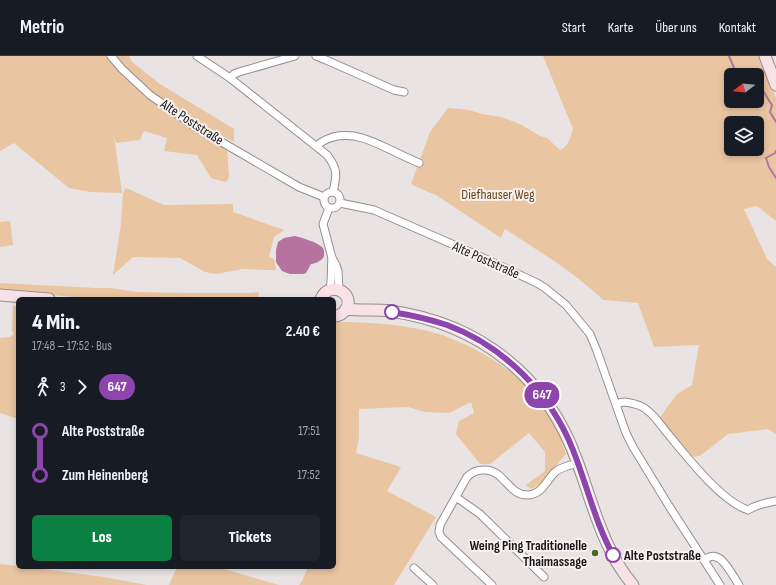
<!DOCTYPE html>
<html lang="de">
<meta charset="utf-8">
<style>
body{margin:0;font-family:"Sofia Sans Condensed",sans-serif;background:#20242c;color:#f1f3f6;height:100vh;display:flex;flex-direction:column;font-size:15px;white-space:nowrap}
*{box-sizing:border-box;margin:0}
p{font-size:13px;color:#9ea1a6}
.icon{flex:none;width:22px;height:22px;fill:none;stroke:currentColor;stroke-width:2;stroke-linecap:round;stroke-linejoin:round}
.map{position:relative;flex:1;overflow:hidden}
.panel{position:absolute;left:16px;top:241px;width:320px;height:272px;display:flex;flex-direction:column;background:#171b24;border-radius:6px;box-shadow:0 2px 6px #0003}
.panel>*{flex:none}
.badge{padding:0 8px;border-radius:13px;font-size:14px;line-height:26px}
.needle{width:26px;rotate:254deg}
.tools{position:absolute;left:724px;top:12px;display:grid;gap:8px}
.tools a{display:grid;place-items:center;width:40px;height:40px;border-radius:6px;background:#171b24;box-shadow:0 2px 6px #0003;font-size:20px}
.map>.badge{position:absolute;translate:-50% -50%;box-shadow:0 0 0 2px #fff}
.legs{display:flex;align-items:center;gap:6px;height:44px;padding:0 16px;font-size:13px}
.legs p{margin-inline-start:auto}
.summary{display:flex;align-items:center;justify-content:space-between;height:68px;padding:0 16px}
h1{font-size:22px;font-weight:800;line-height:30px}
.action{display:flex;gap:8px;margin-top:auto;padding:8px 16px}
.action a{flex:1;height:46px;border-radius:6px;background:#0b8043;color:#fff;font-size:16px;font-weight:800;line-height:46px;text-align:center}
.action a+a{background:#20242c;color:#f1f3f6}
ul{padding:0 16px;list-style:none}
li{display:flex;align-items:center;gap:14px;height:44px;font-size:15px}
li i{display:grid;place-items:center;width:6px;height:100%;margin:0 5px;background:currentColor}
li i::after{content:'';width:10px;height:10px;margin:-5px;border:3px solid;border-radius:50%;background:#171b24}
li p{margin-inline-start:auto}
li:first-child i{background:linear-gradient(#0000 50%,currentColor 0)}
li:last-child i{background:linear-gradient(currentColor 50%,#0000 0)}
header{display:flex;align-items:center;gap:24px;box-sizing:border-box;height:56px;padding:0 20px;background:#171b24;border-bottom:1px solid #363941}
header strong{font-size:19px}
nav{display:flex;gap:22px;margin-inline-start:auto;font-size:14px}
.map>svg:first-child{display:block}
</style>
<header>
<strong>Metrio</strong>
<nav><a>Start</a><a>Karte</a><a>Über uns</a><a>Kontakt</a></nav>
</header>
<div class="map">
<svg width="776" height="529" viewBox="0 0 776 529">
<rect width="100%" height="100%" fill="#e9e4e3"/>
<g fill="#e9c5a1" fill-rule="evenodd">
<polygon points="0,0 109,0 119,15 147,42 192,73 227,93 229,120 228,124 225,126 211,122 197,99 164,95 167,82 144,75 140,84 116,87 112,76 115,87 122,137 91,136 69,132 14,87 0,95"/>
<path d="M117 0H129L132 6 160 28 234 73V86C192 64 145 39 117 0Z"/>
<path d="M543 0H758L776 42V165L757 150 744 153 767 203 776 211V378L768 373 728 378 700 400 690 401 660 361 677 338 692 329 699 289 654 291 638 247 603 244C574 216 539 195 505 173L501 182 436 139 428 136 411 128 430 76 448 52 469 54 482 58 501 61 520 68 540 80 547 82 560 94C569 90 570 82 573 73ZM731 19H757V45H731ZM731 67H757V93H731Z"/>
<polygon points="126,132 164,149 233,148 233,156 284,174 274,181 269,201 274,203 276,214 267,214 243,213 216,218 205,216 180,202 133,201 113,219 121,168 123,137"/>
<polygon points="10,165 13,189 0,191 0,166"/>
<polygon points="0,227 96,232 111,232 137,236 192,237 248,237 259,236 258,243 102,243 0,235"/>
<polygon points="13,250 18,250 18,363 0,357 0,282 10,281 14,278 12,275"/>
<path d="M334 266C369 266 405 268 439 278 446 280 452 283 459 286 501 303 540 336 559 378 562 385 564 392 566 398L559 406 544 426 531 433 526 429 545 415V396L529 377 490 408H480L456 378 459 365 474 357 471 346 449 357 425 356 408 351 359 353V381L356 397 401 411 387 435 436 461 394 529H299L302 525 308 511H334Z"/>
<polygon points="0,508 18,510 18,511 27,511 104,521 147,529 0,529"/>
<polygon points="177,511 217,511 279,529 169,529"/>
</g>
<path fill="#b7739f" d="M295 180C302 182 317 186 322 191 324 193 324 195 324 197 325 204 317 207 311 208L306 217 304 218H290L282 215 276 206V194L278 186 284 182Z"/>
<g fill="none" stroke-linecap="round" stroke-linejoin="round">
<g stroke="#b7739f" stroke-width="2">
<polyline points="729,0 737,19"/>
<path d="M757 29C765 34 766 42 772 49L770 56 776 66"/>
<polyline points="776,95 775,97 766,102 769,111 776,122"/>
</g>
<g stroke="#948f8f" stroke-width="9">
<g id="street">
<polyline points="111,0 122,13 150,39 194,70 299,131 324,141"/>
<path d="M197 0 230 22 327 99C338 113 337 119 333 136"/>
<polyline points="316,0 326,4 394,34 404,36"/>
<polyline points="230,22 234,18 239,16 295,0"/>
<path d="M317 90C321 85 327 83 333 81 356 76 372 85 393 95 401 99 410 103 419 107"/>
<circle cx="332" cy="144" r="8"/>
<polyline points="340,147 374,154 477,199 537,227 545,232 566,249 590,278 597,295 626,377 633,391 669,450 720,529"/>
<polyline points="329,152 323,168 332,202 336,209 338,215 339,234"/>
<path d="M330 234C332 223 331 213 332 202"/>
<path d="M617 348C619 347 622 346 625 346 633 347 643 350 648 355 656 361 662 371 668 378 687 401 721 445 748 454 757 448 766 447 776 445"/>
<polyline points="456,441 480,458 544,521"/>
<path d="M704 504C707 502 712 499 716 501 725 503 734 522 739 529"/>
<polyline points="414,512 433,529"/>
<path d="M492 529 441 481 439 476 440 469 467 421C472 416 476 414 483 414 503 412 508 439 527 439 542 439 546 425 555 416 561 411 571 409 578 407"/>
</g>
</g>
<g stroke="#948f8f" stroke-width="13">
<g id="secondary">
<polyline points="765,0 776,29"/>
<polyline points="0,239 49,243"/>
<path d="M321 243C329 224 354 236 347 252 344 257 340 260 334 260"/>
<path d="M346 253C361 255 376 253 391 255 480 268 547 321 577 405 593 448 603 494 633 529"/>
</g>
</g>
<use href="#street" stroke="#fff" stroke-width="7"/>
<use href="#secondary" stroke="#f8e1e7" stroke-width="11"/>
</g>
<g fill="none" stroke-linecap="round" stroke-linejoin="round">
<g stroke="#fff" stroke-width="9">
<path id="line-1" d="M392 256C410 259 429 263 447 269 504 290 551 338 573 394 587 429 595 466 613 499"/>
</g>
<use href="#line-1" stroke="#8e44ad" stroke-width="6"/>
</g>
<g fill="#fff" stroke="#8e44ad" stroke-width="2">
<circle cx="392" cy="256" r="7"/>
<circle cx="613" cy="499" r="7"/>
</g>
<circle fill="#476c26" stroke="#f7f1f1" stroke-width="1.5" cx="595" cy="497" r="4"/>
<g text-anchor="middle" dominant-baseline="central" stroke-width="4" stroke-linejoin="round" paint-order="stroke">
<g font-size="14" fill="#181616" stroke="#f7f1f1">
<text transform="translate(192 66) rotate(33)">Alte Poststraße</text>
<text transform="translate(486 204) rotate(24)">Alte Poststraße</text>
</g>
<g font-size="14" fill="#6d4718" stroke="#f7f1f1">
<text x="498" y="138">Diefhauser Weg</text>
</g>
<g font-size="14" font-weight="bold" fill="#181616" stroke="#f7f1f1" text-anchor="end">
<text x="587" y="489">Weing Ping Traditionelle<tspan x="587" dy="16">Thaimassage</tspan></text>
</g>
<g font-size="14" font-weight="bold" fill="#181616" stroke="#f7f1f1" text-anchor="start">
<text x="624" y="499">Alte Poststraße</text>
</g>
</g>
</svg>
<div class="tools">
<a><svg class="needle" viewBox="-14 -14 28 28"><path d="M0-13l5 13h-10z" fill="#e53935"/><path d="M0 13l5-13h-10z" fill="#9ea1a6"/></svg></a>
<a><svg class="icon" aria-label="layers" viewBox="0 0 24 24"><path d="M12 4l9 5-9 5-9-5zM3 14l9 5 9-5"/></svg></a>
</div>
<b class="badge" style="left:542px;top:339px;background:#8e44ad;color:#fff">647</b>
<section class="panel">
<div class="summary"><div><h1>4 Min.</h1><p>17:48 – 17:52 · Bus</p></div><b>2.40 €</b></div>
<div class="legs"><svg class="icon" aria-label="walk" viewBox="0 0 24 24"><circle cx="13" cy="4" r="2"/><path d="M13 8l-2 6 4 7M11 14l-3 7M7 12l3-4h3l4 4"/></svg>3<svg class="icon" aria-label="forward" viewBox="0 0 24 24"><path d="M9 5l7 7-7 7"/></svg><b class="badge" style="background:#8e44ad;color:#fff">647</b></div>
<ul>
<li><i style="color:#8e44ad"></i><b>Alte Poststraße</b><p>17:51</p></li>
<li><i style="color:#8e44ad"></i><b>Zum Heinenberg</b><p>17:52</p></li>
</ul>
<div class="action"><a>Los</a><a>Tickets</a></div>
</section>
</div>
